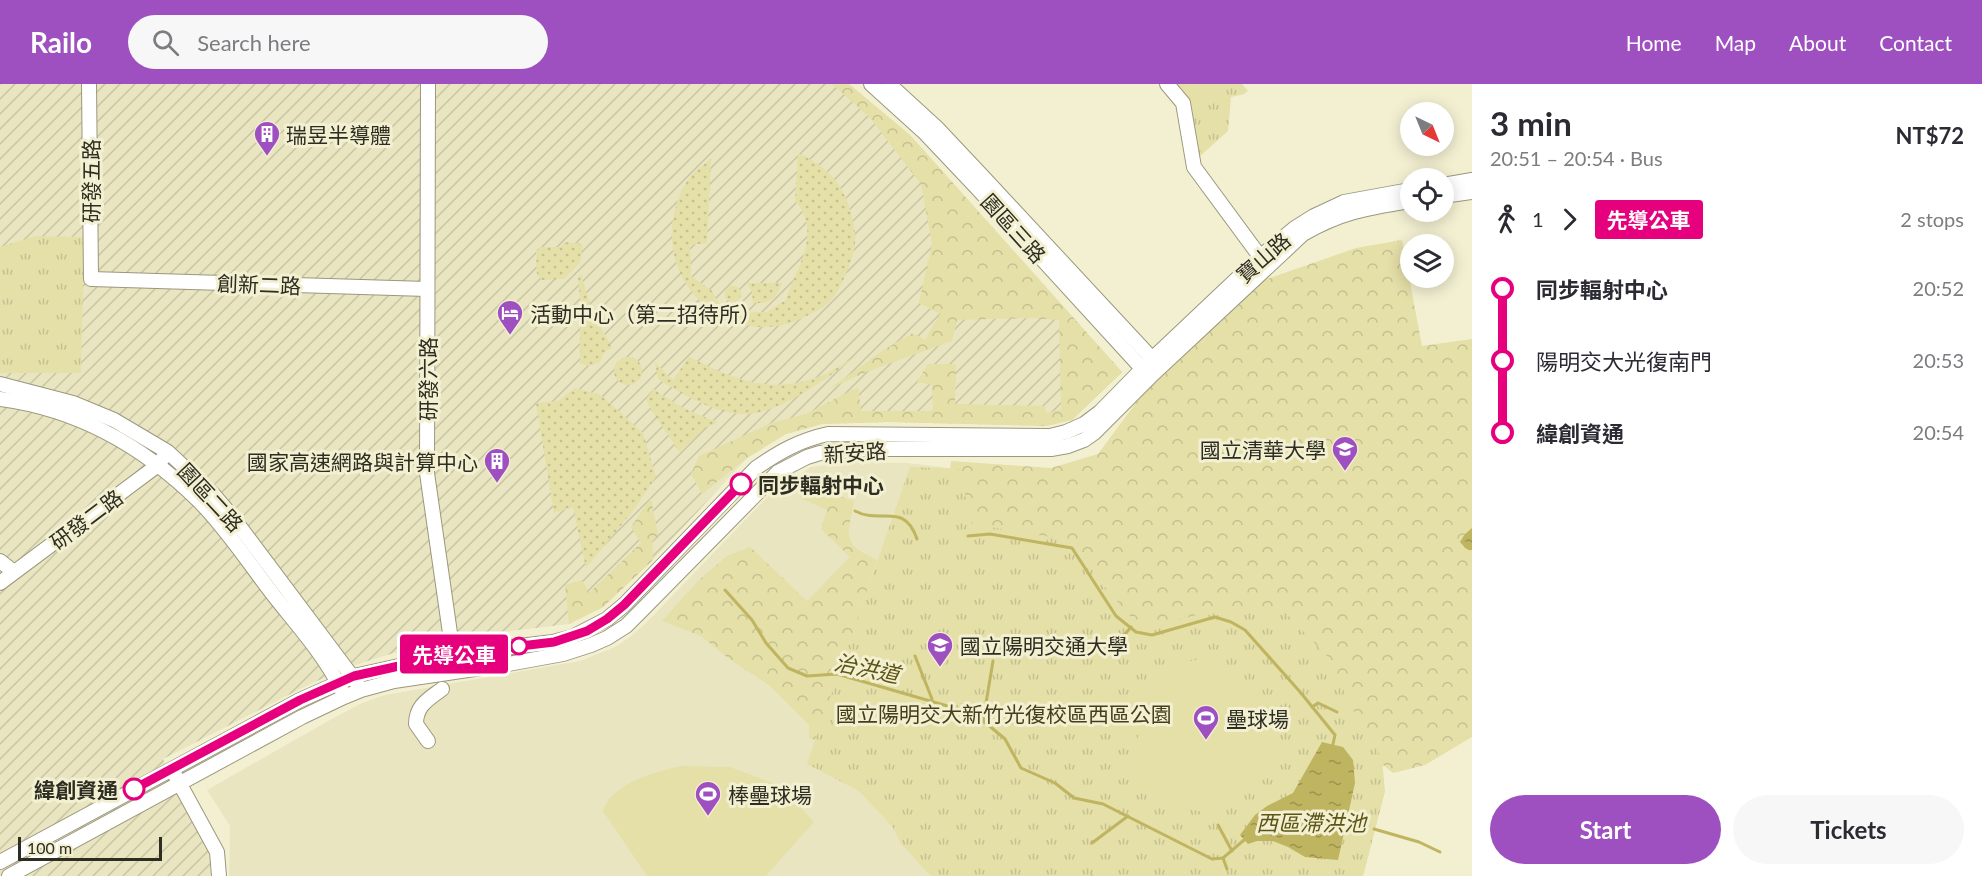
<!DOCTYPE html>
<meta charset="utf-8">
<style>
body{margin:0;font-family:Lato,"Noto Sans TC",sans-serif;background:#f7f7f7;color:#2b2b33;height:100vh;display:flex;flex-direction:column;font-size:22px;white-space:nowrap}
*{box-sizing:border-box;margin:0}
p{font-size:20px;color:#7c7c81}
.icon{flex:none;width:33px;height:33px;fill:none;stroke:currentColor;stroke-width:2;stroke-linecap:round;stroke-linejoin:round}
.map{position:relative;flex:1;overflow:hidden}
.details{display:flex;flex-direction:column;background:#fff;width:510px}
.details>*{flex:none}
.badge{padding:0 12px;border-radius:4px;font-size:21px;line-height:39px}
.needle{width:39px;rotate:137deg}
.controls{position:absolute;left:1400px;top:18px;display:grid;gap:12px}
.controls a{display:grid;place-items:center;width:54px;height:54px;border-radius:50%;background:#fff;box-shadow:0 3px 15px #0003;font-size:30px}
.scale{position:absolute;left:18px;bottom:15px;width:144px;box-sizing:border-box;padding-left:6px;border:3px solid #2e2d22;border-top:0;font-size:16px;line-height:21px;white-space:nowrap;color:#2e2d22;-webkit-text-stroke:4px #f3f0d2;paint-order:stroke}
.map>.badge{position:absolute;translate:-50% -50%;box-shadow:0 0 0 3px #fff}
.legs{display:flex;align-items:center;gap:9px;height:66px;padding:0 18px;font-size:20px}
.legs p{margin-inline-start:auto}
.head{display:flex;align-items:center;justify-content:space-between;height:102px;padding:0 18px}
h1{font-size:33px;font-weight:700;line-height:45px}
.cta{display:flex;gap:12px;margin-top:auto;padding:12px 18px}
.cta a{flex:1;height:69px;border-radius:36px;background:#9e50c1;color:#fff;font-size:24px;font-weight:700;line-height:69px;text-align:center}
.cta a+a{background:#f7f7f7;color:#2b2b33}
ul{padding:0 18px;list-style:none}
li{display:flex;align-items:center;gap:21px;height:72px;font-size:22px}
li i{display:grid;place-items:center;width:9px;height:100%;margin:0 8px;background:currentColor}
li i::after{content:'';width:15px;height:15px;margin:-8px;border:4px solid;border-radius:50%;background:#fff}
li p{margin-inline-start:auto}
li:first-child i{background:linear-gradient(#0000 50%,currentColor 0)}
li:last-child i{background:linear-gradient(currentColor 50%,#0000 0)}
header{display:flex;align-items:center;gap:36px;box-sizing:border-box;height:84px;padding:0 30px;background:#9e50c1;color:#fff}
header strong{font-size:28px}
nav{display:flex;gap:33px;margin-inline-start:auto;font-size:21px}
.search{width:420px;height:54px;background:#f7f7f7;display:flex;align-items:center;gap:15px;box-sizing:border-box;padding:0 21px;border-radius:33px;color:#7c7c81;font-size:22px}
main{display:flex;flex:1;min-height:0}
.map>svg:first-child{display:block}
</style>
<header>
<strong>Railo</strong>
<div class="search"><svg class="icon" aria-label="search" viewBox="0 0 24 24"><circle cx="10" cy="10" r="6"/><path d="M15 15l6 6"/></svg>Search here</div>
<nav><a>Home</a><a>Map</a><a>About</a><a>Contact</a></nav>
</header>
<main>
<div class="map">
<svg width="1472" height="792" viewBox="0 0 1472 792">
<defs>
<pattern id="industrial-furrows" width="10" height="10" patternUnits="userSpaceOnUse" patternTransform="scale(1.5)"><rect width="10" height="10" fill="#e9e5c0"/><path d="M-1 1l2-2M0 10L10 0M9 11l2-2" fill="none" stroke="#c8c5a5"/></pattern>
<pattern id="grass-dots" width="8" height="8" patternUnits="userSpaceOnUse" patternTransform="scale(1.5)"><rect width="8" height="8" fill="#e5dfa8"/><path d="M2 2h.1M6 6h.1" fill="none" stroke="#c5c090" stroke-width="1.8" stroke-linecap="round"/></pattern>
<pattern id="forest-crowns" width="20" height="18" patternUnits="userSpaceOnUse" patternTransform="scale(1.5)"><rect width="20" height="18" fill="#e5dfa8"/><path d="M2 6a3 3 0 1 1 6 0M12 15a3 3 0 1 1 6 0" fill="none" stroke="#c5c090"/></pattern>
<pattern id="park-tufts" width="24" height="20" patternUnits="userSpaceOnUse" patternTransform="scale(1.5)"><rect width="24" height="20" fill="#e5dfa8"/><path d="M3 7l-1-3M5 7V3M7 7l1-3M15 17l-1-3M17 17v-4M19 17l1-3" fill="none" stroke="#c5c090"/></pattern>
<pattern id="water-ripples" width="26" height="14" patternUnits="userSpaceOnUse" patternTransform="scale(1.5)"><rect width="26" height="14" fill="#bfb45f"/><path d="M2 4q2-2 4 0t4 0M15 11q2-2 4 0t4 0" fill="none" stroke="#9c934e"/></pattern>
</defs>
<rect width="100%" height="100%" fill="#f3f0d2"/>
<polygon fill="#e9e5c0" points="850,378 907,379 959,385 1385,707 1363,792 229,792 230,742 207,706 330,636 362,619 385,611 580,577 615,563 630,553 646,539 772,408 811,383"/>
<polygon fill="url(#industrial-furrows)" points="0,0 849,0 910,51 1122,288 1072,336 1046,342 888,338 822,340 786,350 747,374 653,476 603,523 569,540 441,555 364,578 312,599 163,675 209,769 211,792 0,792"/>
<g fill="url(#grass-dots)">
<path d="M798 69C834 85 850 110 855 149 857 166 848 186 841 201 831 220 823 224 805 233 734 268 658 206 674 130 677 116 683 99 694 89 699 84 705 79 711 75L707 159 690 161 691 192 712 207 721 222 733 229 767 228 786 216C794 188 817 159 803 129 800 124 800 121 795 118Z"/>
<polygon points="564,158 583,160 580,179 564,195 542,196 537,191 536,167 540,163 561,163"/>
<path d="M581 190C588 218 597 238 612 263L603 270 600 278 588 282 580 279V215L578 193Z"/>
<path d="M747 199H782C775 215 772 220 753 219L752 208Z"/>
<circle cx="733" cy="210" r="8"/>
<path d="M859 270C833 291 781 329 747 330 716 331 684 311 658 295L655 278 673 296 689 273C735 295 767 311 818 293 832 288 846 278 859 270Z"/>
<circle cx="628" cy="287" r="14"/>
<polygon points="575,304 601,311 643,349 656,393 632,428 586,484 573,423 554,429 536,319 558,317"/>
<path d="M654 305C674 320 694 330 718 338L705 344 679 368C669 350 654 334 646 315Z"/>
</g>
<g fill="url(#forest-crowns)">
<path d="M832 0H849L910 51 1122 288 1072 336 1046 342 888 338 822 340 786 350 747 374 702 410 691 390 699 372 771 339 806 330 858 303 861 327H933L932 301 917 298 928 280H956L955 320 1044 322 1047 329 1061 325 1059 236 1031 234 957 236 952 257 866 288 829 305C857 286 883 264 913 249L925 256 940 230 919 219 932 159 921 100 869 33Z"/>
<polygon points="1402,156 1422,262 1472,255 1472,653 1425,681 1393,689 1348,653 1324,792 1079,792 937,486 951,377 1051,384 1098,370 1141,312 1264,196 1356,164"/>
<path d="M811 402 854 417C848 453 840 459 877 476L861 525 832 662 809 654V641L769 601 728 574 701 552 662 537 698 497 727 472 750 463 807 517 850 473 821 445 827 426 799 413Z"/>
<polygon points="651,414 658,451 652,458 653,476 603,523 569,540 565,501 582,496 589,509 641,459 631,443"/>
</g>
<g fill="url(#park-tufts)">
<polygon points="1177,0 1242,0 1248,7 1244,10 1231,13 1228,47 1198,74 1174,3"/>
<polygon points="36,152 84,153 81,289 0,289 0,163"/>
<polygon points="910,383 959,385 972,440 1074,457 1104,502 1138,541 1166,539 1219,525 1280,523 1328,573 1361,643 1382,674 1385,707 1363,792 1099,792 1096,789 1085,792 931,792 901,760 892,742 859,707 807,680"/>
</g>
<g fill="#e5dfa8">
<polygon points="1184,0 1212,0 1192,19 1179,5"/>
<polygon points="1205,574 1244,611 1279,633 1270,685 1240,705 1215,730 1182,724 1153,706 1131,680 1155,585"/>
<path d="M681 682 730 683 773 699 789 711 814 738 766 792H647L603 727C605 723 607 717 610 714 627 696 658 687 681 682Z"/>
</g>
<g fill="url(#water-ripples)">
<path d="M1472 444V466C1466 467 1464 462 1460 458L1465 450Z"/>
<polygon points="1322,658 1343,663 1353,676 1355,699 1338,776 1305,773 1288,763 1273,757 1257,757 1248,760 1240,751 1255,731 1267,722 1293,709"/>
</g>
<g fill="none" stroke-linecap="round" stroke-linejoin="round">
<g stroke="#bfb45f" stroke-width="3">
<path d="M855 427C881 441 904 417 917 455"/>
<polyline points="968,452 990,450 1072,464 1116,532 1136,548 1152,551 1215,533 1231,538 1245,546 1301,609 1335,651 1333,660"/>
<polyline points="725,506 752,536 766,559 788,584 807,592 837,590 975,630 1005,655 1021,684 1055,699 1074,714 1103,720 1212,775 1223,774 1244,756"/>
<polyline points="1103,560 1125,550 1131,543"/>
<polyline points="915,572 932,615"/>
<polyline points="1312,623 1318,619 1337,628"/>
<polyline points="983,637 993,577"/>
<polyline points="1218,741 1232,767"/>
<polyline points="1374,745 1419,758 1440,768"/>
<polyline points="1092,759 1128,732"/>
<polyline points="1223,774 1227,785"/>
</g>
<g stroke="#9b987d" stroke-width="16">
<g id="minor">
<polyline points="89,0 91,195 427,205"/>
<polyline points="428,0 427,389 454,577"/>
<polyline points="871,0 924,48 977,104 1149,292"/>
<polyline points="889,0 938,45 986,96 1157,280"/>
<polyline points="1167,0 1183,19 1194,83 1264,178"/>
<polyline points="1443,101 1472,96"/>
<polyline points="1443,112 1472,108"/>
<polyline points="0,300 73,319 114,336 168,368 213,410 231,431 357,599"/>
<path d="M0 315C77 325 144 363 199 417 227 445 250 481 275 513 298 542 325 572 341 605"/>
<polyline points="0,477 14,488"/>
<polyline points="0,499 158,381 163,374"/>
<path d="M428 657 416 640C416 621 429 615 442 605"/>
<polyline points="175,691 217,768 219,792"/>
<path d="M0 778 300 616 354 592 453 570 553 558 572 553 607 535 624 521 756 384C779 368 800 356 828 350L1050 352 1066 348 1084 340 1100 328 1152 275 1260 173 1295 144 1314 132 1344 118 1410 106"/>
<path d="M9 792 302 633 344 613 361 606 394 597 508 580 563 570 591 561 607 554 626 542 643 525 778 388 807 373 820 369 862 365H1051L1068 362 1084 356 1094 349 1150 293 1303 150C1341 128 1367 124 1410 117"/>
</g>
</g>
<use href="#minor" stroke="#fff" stroke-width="14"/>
</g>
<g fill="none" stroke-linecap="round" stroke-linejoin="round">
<g stroke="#fff" stroke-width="14">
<polyline id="line-1" points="134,705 300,616 354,592 453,570 554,558 587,547 607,535 624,521 741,400"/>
</g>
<use href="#line-1" stroke="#e6007e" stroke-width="9"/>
</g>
<defs>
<g id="building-pin" transform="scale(1.35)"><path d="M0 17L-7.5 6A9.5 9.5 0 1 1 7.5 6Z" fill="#9e50c1" stroke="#f3f0d2"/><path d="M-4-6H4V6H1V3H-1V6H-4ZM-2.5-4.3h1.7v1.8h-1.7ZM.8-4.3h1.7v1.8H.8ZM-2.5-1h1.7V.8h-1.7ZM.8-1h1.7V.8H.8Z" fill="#fff"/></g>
<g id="hotel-pin" transform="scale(1.35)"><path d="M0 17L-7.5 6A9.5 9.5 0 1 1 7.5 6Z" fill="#9e50c1" stroke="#f3f0d2"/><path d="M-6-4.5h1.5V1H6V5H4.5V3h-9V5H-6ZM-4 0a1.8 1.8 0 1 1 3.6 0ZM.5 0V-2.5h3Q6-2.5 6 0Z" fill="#fff"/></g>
<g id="university-pin" transform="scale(1.35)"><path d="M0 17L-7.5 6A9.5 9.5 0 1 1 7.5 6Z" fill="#9e50c1" stroke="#f3f0d2"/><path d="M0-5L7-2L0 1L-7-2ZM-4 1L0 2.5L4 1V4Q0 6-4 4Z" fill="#fff"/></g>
<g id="stadium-pin" transform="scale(1.35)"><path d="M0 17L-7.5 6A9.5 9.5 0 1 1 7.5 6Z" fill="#9e50c1" stroke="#f3f0d2"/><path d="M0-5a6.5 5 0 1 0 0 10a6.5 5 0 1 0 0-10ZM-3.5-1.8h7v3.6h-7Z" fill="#fff"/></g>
</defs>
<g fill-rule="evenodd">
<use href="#building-pin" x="267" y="50"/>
<use href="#hotel-pin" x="510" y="229"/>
<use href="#university-pin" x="1345" y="365"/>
<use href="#building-pin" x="497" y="377"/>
<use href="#university-pin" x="940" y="561"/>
<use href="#stadium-pin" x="1206" y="634"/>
<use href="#stadium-pin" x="708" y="710"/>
</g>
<g fill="#fff" stroke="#e6007e" stroke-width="3">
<circle cx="741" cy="400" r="10"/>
<circle cx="519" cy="562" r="8"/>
<circle cx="134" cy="705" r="10"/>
</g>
<g text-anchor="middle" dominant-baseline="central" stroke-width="6" stroke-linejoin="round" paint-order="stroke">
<g font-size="21" fill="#2e2d22" stroke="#f3f0d2" text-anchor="start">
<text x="286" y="50">瑞昱半導體</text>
<text x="530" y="229">活動中心（第二招待所）</text>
<text x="1326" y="365" text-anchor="end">國立清華大學</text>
<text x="478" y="377" text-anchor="end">國家高速網路與計算中心</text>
<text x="960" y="561">國立陽明交通大學</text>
<text x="1226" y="634">壘球場</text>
<text x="728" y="710">棒壘球場</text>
</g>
<g font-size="21" fill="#2e2d22" stroke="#f3f0d2">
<text transform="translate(90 97) rotate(-90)">研發五路</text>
<text transform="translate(1014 144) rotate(48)">園區三路</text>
<text transform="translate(1263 173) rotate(-41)">寶山路</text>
<text transform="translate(259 200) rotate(2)">創新二路</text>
<text transform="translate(427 295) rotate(-90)">研發六路</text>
<text transform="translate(855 368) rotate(-4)">新安路</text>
<text transform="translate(211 413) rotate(47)">園區二路</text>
<text transform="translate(86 435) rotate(-37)">研發二路</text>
</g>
<g font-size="21" font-weight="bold" fill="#2e2d22" stroke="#f3f0d2" text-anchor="start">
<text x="758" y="400">同步輻射中心</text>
<text x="118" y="705" text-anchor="end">緯創資通</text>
</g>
<g font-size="21" fill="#443f1b" stroke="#f3f0d2">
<text x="1004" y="629">國立陽明交大新竹光復校區西區公園</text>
</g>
<g font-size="22" font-style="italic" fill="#5d5515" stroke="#f3f0d2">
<text transform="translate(867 584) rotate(12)">治洪道</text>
<text x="1311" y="738">西區滯洪池</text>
</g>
</g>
</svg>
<div class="controls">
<a><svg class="needle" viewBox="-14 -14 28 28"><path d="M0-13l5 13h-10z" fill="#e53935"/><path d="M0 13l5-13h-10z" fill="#7c7c81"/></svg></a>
<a><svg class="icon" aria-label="locate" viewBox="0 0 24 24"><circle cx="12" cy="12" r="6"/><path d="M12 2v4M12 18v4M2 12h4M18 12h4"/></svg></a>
<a><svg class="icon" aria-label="layers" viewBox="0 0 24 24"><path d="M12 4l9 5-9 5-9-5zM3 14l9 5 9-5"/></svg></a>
</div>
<div class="scale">100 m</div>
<b class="badge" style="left:454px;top:570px;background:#e6007e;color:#fff">先導公車</b>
</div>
<section class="details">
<div class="head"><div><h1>3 min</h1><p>20:51 – 20:54 · Bus</p></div><b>NT$72</b></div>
<div class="legs"><svg class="icon" aria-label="walk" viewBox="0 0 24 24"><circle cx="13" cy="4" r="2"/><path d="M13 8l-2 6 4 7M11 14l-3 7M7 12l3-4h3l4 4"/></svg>1<svg class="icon" aria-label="forward" viewBox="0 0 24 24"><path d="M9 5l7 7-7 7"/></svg><b class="badge" style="background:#e6007e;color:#fff">先導公車</b><p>2 stops</p></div>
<ul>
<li><i style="color:#e6007e"></i><b>同步輻射中心</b><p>20:52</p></li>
<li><i style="color:#e6007e"></i><span>陽明交大光復南門</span><p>20:53</p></li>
<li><i style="color:#e6007e"></i><b>緯創資通</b><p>20:54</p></li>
</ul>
<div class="cta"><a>Start</a><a>Tickets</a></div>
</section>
</main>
